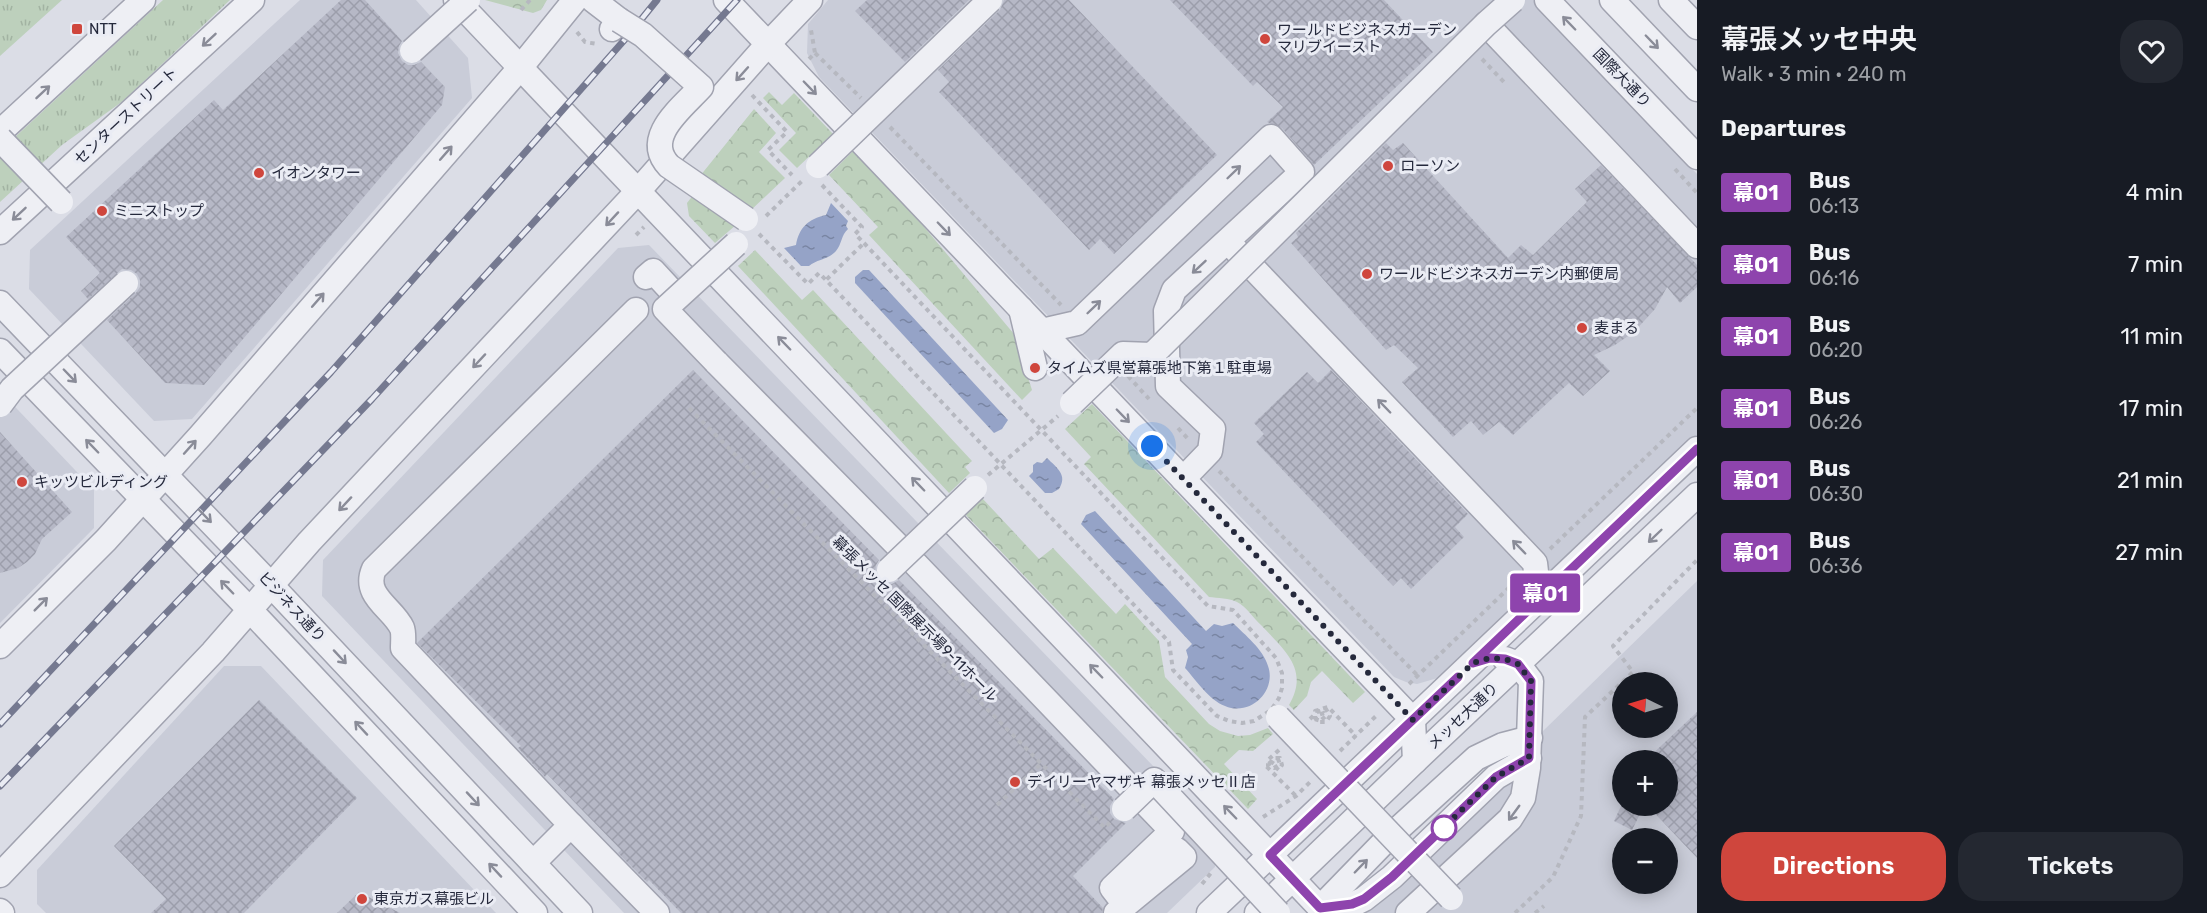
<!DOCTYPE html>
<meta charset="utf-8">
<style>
body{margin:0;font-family:Rubik,"Noto Sans JP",sans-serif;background:#242831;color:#f1f3f6;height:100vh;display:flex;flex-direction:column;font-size:22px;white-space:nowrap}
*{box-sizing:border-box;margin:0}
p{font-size:20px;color:#9ea1a6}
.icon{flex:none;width:33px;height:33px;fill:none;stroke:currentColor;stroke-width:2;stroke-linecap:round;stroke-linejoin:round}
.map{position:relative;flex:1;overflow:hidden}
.side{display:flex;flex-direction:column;background:#171b24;width:510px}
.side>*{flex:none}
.badge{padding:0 12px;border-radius:4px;font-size:21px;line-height:39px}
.needle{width:39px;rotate:275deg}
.buttons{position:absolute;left:1612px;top:672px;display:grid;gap:12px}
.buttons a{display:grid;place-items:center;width:66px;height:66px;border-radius:50%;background:#171b24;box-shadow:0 3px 15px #0003;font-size:30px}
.you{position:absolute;width:30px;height:30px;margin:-15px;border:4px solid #fff;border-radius:50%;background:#1a73e8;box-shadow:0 0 0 9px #1a73e833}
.map>.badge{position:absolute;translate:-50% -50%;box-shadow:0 0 0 3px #fff}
h2{padding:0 24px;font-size:22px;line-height:54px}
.round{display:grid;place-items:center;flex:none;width:63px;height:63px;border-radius:24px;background:#242831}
.summary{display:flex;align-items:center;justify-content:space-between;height:102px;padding:0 24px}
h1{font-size:28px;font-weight:600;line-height:45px}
.button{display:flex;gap:12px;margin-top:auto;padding:12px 24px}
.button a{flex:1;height:69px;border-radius:24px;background:#cf463d;color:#fff;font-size:24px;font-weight:600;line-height:69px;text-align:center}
.button a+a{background:#242831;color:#f1f3f6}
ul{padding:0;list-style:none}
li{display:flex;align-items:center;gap:18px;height:72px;padding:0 24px}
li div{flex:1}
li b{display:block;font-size:22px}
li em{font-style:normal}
li .badge{min-width:66px;font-weight:700;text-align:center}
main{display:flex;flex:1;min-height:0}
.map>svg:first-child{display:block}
</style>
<main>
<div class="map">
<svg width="1697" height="913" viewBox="0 0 1697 913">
<defs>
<pattern id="grass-tufts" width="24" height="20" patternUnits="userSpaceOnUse" patternTransform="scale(1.5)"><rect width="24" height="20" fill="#bdd0bc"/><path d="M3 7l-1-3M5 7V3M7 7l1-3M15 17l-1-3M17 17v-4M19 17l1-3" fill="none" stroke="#a2b3a2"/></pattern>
<pattern id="forest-crowns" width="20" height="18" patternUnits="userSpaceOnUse" patternTransform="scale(1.5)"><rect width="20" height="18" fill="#bdd0bc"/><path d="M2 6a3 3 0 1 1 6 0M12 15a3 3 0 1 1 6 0" fill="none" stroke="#a2b3a2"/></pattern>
<pattern id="water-ripples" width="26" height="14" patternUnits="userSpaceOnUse" patternTransform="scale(1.5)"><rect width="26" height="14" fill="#95a3c7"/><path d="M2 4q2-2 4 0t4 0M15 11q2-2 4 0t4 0" fill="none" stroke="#7985a3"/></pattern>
<pattern id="building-cross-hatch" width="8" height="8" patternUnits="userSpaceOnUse" patternTransform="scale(1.5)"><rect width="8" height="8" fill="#b6b8c6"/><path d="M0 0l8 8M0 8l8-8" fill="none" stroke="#9c9eab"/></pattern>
</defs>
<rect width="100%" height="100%" fill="#dbdde6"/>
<g fill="#c9ccd8" fill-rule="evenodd">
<polygon points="300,0 416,0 468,58 472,98 192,419 154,421 29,289 30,250"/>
<polygon points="828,0 1533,0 1697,174 1697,435 1441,677 1417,684 1406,682 1394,677 819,77 807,53 808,24"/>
<polygon points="649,245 1216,831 1215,867 1167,913 624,913 322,596 323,560 618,248"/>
<polygon points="0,391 94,490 94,528 0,623"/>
<path d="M1697 581V913H1356ZM1623 682H1668V728H1623ZM1623 760H1668V806H1623ZM1623 838H1668V884H1623Z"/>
<polygon points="224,666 261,666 496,913 46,913 37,904 37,870"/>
</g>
<g fill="url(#grass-tufts)">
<polygon points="0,0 62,0 0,56"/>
<polygon points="163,0 230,0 123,101 62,145 0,202 0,151"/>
</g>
<g fill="url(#forest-crowns)">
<polygon points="485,0 547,0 541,10 533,13"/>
<polygon points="769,92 782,105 794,93 833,134 797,168 779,150 796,133 763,98"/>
<polygon points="754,109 776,133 759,152 785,178 750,211 700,176"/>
<polygon points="857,147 1014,334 1032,390 1022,400 869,235 878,227 829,175"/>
<polygon points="694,194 736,225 715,243 689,216 687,203"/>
<polygon points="755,250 802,300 813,290 972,461 965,467 970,473 949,493 738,266"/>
<path d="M1092 404 1365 692 1353 703 1322 671 1311 682 1307 696 1294 710 1289 705C1310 669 1284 650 1261 625 1254 619 1246 606 1237 602 1230 598 1217 598 1209 597L1084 464 1091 457 1065 429Z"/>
<polygon points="982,498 1039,559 1053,548 1116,614 1125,604 1159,641 1165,677 1209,724 1220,731 1238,736 1250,735 1268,728 1273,734 1253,751 1239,750 1224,764 1257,799 1248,809 964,513"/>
</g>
<g fill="url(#water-ripples)">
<path d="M831 203 848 221 846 226 848 229C841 235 842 244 836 251 828 260 817 259 809 266H801L784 248 796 245C799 228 808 219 826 215Z"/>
<polygon points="863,270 869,270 1008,420 1002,429 994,433 855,283 855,277"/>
<path d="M1047 458C1057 468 1068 475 1059 489L1052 493H1045L1029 476 1033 472V465L1037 462 1042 463Z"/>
<path d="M1095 511 1206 631 1214 624 1222 626 1233 623C1245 635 1263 649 1268 666 1277 691 1250 717 1225 706 1209 700 1196 680 1185 668L1188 657 1186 650 1192 644 1081 524 1086 515Z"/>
</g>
<g fill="url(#building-cross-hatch)">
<polygon points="341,0 365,0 402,41 399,46 398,53 402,61 408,65 414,65 421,62 445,87 442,105 204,385 165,383 107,320 136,293 140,287 140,280 137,274 131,270 122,269 88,299 81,291 100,273 66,237 214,100 223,110"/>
<polygon points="867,0 969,0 905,62 855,11"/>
<polygon points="1004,0 1069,0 1217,155 1114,254 1100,239 1089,250 939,92 949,82 938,70 1000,10"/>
<polygon points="1170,0 1384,0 1433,52 1314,165 1282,128 1267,122 1283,107 1257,82 1253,86"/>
<polygon points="1386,143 1393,150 1403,143 1508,258 1521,245 1533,255 1587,202 1575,189 1601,165 1697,265 1697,287 1680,303 1667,287 1655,309 1634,332 1615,345 1594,355 1610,371 1583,396 1569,383 1513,435 1499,422 1483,435 1471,421 1453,437 1402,382 1418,368 1394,345 1386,350 1291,243 1298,237 1296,233"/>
<polygon points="693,370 879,560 876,565 875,573 879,580 884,583 892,584 899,580 1114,799 1110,806 1110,813 1114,819 1126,823 1073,876 1103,908 1102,913 681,913 649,880 647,882 618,853 621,850 547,774 545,777 518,748 521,746 417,643"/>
<polygon points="1331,370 1468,514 1455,527 1464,537 1411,589 1401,578 1393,586 1256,442 1264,434 1254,423 1307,372 1318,383"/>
<polygon points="0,432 72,512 42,539 35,554 27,562 18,568 0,573"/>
<polygon points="259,700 357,798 244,913 151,913 166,899 114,846"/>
<polygon points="1697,712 1697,858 1648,806 1668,806 1668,760 1646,760"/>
<polygon points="1621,806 1644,806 1632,830 1614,821"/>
<polygon points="359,892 400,913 337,913"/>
</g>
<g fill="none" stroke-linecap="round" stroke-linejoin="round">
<g stroke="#a1a3b0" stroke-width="27">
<g id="minor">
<polyline points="456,0 1325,913"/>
<polyline points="593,0 619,20 612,29"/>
<polyline points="726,0 1413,720 1415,761"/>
<polyline points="1547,0 1697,157"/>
<polyline points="1612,0 1697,89"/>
<polyline points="1671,0 1697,27"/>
<polyline points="1486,24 1697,246"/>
<polyline points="0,132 143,0"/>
<polyline points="0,232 252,0"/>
<polyline points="1232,246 1535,563 1539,598"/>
<polyline points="646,277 653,271 677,297"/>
<polyline points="0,303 271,585 580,913"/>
<polyline points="1021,309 1035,368"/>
<polyline points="1042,331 1077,323 1271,137 1302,172 1174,290 1166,311 1168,386 1213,429 1210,451 1183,479"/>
<polyline points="0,351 250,610 535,913"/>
<polyline points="716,362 906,554 1172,831 1112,888 1119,897 1177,850 1184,857 1116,913"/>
<polyline points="0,646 106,540 201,435 520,68 575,0"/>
<polyline points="571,825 657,913"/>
<path d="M533 863 571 825 403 648C403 642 404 633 402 628 393 608 362 596 374 569L636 310"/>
<polyline points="0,875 213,652 309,542 639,190 768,44 810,0"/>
<polyline points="1320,908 1387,839 1476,758 1503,745 1530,738"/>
<polyline points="1320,908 1352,905 1364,899 1392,877 1496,777 1529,758"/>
<polyline points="0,911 2,913"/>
<polyline points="1209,913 1697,449"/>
<polyline points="1257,913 1415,761 1697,495"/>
<polyline points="1408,913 1510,819 1523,798 1528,768 1531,681 1518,664 1505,659"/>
</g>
</g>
<g stroke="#b6b8c0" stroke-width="4" stroke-dasharray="4.5 4.5" stroke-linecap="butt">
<polyline points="521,10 530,0"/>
<polyline points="577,32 585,42 597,44"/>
<polyline points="815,53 861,98"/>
<polyline points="809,59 815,53 811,30"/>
<polyline points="1482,59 1504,82"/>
<polyline points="752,95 787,132 768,150 792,175"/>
<polyline points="890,127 1061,305"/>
<polyline points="1675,169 1697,193"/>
<polyline points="822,185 862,227 855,234 864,243"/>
<polyline points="766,216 804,179"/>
<polyline points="759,234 808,284 819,273 826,280"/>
<polyline points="636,235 644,227"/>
<polygon points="864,243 1208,606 1233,610 1276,658 1282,673 1282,688 1279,698 1271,710 1254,721 1242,723 1229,721 1217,716 1173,670 1169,642 826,280"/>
<polyline points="1128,376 1149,399"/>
<polyline points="689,408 1105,828 1110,822"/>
<polyline points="1178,428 1189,440"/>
<polyline points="1219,471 1417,675"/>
<polyline points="988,475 1058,416"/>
<polyline points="1550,549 1697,408"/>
<polyline points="1409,684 1516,581"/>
<polyline points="1310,719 1317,712 1326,709 1330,716 1326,722 1316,722 1318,715 1324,713 1326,716 1321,720 1315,718 1315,711 1328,707 1356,736"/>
<polyline points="1279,750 1268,760 1268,766 1274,768 1280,764 1278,759 1274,760 1271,764 1279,770 1282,765 1280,758 1275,758 1266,766 1296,796"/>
<polyline points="1340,751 1378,714"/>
<polyline points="997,805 1041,764"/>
<polyline points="1263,817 1296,796 1312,780"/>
<polyline points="1202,884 1211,873"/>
<polyline points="1515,913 1553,877 1581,816 1585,717 1633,672 1613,646 1697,560"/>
<polyline points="1535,913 1544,906"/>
</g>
<use href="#minor" stroke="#eeeff4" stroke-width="24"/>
<g stroke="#757990" stroke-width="7">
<g id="rail">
<polyline points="0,724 331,372 627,37 657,0"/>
<polyline points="0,786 372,399 737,0"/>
</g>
</g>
<use href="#rail" stroke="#eaecf4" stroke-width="4.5" stroke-dasharray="14" stroke-linecap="butt"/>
<g stroke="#a1a3b0" stroke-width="27" stroke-linecap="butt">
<g id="minor-bridge">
<path d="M619 20 643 35 701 87C682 108 642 137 669 166L746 219"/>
<polyline points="412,51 468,0"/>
<polyline points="0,139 61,202"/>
<polyline points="818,166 990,0"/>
<polyline points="716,362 665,309 736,244"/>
<polyline points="1072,403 1123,354 1152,355 1486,24 1513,0"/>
<polyline points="0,405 12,389 126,283"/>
<polyline points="889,570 975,488"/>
<polyline points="1278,717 1451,898"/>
<polyline points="1124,809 1154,780 1278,913"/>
</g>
</g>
<use href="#minor-bridge" stroke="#eeeff4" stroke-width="24"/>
</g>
<defs><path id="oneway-shaft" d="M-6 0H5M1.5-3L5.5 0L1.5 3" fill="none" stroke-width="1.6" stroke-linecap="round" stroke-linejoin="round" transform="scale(1.5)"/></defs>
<g stroke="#8a8c98">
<use href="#oneway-shaft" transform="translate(1569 23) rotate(-134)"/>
<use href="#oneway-shaft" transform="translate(209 40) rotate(137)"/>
<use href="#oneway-shaft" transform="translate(1652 42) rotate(46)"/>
<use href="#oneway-shaft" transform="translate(742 74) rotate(132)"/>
<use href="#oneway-shaft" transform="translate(810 88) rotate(46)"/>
<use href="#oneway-shaft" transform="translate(43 92) rotate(-43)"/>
<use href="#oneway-shaft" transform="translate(446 153) rotate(-49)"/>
<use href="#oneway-shaft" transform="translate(1234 172) rotate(-44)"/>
<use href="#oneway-shaft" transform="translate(19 214) rotate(137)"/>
<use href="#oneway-shaft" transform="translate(612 219) rotate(133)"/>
<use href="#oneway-shaft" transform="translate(944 229) rotate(46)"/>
<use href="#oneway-shaft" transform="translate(1199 267) rotate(137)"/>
<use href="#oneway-shaft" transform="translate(318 300) rotate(-49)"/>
<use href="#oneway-shaft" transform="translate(1094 307) rotate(-44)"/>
<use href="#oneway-shaft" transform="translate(784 343) rotate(-134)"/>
<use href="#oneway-shaft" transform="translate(479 361) rotate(133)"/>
<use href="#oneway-shaft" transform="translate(70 376) rotate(46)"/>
<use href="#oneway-shaft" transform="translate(1384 406) rotate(-134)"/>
<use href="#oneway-shaft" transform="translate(1123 416) rotate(46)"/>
<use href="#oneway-shaft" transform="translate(92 446) rotate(-134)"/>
<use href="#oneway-shaft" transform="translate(190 447) rotate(-48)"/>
<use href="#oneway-shaft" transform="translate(918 484) rotate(-134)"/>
<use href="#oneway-shaft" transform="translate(345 504) rotate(133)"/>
<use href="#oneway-shaft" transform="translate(205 516) rotate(46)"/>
<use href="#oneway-shaft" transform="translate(1655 536) rotate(136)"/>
<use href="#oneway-shaft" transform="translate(1519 547) rotate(-134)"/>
<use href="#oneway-shaft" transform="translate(227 587) rotate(-134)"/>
<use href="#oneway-shaft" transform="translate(41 604) rotate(-45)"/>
<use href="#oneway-shaft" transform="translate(340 657) rotate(47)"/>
<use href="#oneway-shaft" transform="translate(1096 671) rotate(-134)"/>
<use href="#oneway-shaft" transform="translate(361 728) rotate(-133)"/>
<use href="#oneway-shaft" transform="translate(473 799) rotate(47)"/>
<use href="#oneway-shaft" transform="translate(1230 812) rotate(-134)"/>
<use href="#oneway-shaft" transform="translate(1514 813) rotate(126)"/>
<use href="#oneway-shaft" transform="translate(1361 866) rotate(-46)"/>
<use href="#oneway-shaft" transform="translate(495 870) rotate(-133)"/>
</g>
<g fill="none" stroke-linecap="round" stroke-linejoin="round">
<g stroke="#fff" stroke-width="14">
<polyline id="line" points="1458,677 1270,855 1320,908 1352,904 1364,899 1392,877 1496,777 1529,758 1531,681 1518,664 1505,659 1490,658 1473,663 1697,449"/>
</g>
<use href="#line" stroke="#8e44ad" stroke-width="9"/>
<polyline stroke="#25293c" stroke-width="6" stroke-dasharray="0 10.8" points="1152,446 1413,720 1473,663 1490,658 1505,659 1518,664 1531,681 1529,758 1496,777 1442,829 1444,828"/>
</g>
<g fill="#cf463d" stroke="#eaecf4" stroke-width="2">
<rect x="71" y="23" width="12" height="12" rx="3"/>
<circle cx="1265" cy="39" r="6"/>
<circle cx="1388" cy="166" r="6"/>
<circle cx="259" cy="173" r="6"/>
<circle cx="102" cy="211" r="6"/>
<circle cx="1367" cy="274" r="6"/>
<circle cx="1582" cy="328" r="6"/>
<circle cx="1035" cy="368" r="6"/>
<circle cx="22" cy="482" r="6"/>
<circle cx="1015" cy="782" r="6"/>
<circle cx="362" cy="899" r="6"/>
</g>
<circle fill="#fff" stroke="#8e44ad" stroke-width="3" cx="1444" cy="828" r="12"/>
<g text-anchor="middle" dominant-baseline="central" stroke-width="6" stroke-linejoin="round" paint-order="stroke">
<g font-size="15" fill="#25293c" stroke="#eaecf4" text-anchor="start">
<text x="89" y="29">NTT</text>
<text x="1277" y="30">ワールドビジネスガーデン<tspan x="1277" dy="17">マリブイースト</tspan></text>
<text x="1400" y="166">ローソン</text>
<text x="271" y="173">イオンタワー</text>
<text x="114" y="211">ミニストップ</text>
<text x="1379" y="274">ワールドビジネスガーデン内郵便局</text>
<text x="1594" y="328">麦まる</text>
<text x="1047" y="368">タイムズ県営幕張地下第１駐車場</text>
<text x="34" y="482">キッツビルディング</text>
<text x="1027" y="782">デイリーヤマザキ 幕張メッセⅡ店</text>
<text x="374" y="899">東京ガス幕張ビル</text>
</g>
<g font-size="15" fill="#25293c" stroke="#eaecf4">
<text transform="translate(1622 78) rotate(46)">国際大通り</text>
<text transform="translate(126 116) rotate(-43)">センターストリート</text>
<text transform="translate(292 607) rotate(47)">ビジネス通り</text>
<text transform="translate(915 619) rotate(45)">幕張メッセ 国際展示場9-11ホール</text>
<text transform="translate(1463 716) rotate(-43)">メッセ大通り</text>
</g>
</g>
</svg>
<div class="buttons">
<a><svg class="needle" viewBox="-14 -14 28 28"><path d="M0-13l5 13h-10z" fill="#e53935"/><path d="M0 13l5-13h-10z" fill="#9ea1a6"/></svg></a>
<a>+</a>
<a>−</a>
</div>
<div class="you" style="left:1152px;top:446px"></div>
<b class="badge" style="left:1545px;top:593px;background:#8e44ad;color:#fff">幕01</b>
</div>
<section class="side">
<div class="summary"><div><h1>幕張メッセ中央</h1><p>Walk · 3 min · 240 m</p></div><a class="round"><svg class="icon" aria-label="heart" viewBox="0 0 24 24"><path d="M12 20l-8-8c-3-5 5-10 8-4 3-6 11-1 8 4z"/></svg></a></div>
<h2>Departures</h2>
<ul>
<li><span class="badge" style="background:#8e44ad;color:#fff">幕01</span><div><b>Bus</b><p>06:13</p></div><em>4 min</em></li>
<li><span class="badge" style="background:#8e44ad;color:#fff">幕01</span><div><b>Bus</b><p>06:16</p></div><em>7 min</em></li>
<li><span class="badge" style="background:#8e44ad;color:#fff">幕01</span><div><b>Bus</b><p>06:20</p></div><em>11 min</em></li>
<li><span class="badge" style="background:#8e44ad;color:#fff">幕01</span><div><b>Bus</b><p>06:26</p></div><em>17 min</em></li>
<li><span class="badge" style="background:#8e44ad;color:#fff">幕01</span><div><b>Bus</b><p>06:30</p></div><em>21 min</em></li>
<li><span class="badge" style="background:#8e44ad;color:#fff">幕01</span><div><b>Bus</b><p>06:36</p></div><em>27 min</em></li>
</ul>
<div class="button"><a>Directions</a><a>Tickets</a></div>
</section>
</main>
